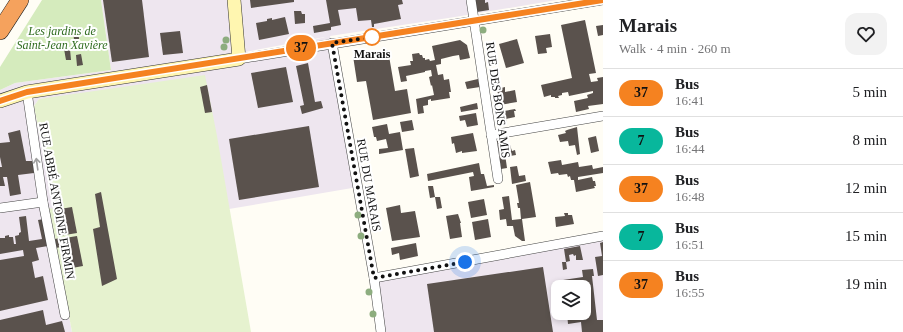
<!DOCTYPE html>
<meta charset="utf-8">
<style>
body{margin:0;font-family:Georgia,serif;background:#f2f2f2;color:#202124;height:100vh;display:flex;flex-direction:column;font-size:15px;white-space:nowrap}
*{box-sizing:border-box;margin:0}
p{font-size:13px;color:#757577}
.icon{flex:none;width:22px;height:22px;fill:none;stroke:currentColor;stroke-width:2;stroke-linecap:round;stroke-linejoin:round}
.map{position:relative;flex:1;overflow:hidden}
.details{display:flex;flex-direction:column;background:#fff;width:300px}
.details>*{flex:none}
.badge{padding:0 8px;border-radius:13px;font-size:14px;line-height:26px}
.controls{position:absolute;left:551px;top:280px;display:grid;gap:8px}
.controls a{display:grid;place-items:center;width:40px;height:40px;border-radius:8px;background:#fff;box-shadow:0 2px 6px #0003;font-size:20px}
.you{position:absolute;width:20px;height:20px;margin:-10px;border:3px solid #fff;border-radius:50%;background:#1a73e8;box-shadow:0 0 0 6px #1a73e833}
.map>.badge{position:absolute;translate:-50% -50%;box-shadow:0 0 0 2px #fff}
.round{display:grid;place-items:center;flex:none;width:42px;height:42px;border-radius:12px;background:#f2f2f2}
.overview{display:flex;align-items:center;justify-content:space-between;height:68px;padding:0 16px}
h1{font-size:19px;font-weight:600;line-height:30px}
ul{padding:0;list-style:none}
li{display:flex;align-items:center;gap:12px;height:48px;padding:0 16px;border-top:1px solid #e0e0e0}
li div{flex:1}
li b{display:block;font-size:15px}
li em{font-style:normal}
li .badge{min-width:44px;font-weight:700;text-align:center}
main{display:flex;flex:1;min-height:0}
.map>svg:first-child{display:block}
</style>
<main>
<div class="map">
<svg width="603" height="332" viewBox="0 0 603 332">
<rect width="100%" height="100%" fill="#fffdf5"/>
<g fill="#eee6ef" fill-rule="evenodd">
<polygon points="101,0 234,0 240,59 325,37 245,52 240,0 557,0 455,17 330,36 358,187 229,209 207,85 39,99 34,106 54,210 49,209 72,332 0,332 0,90 15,83 111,70"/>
<path d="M603 236V332H380L371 275ZM558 287H584V313H558Z"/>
</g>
<polygon fill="#d5ebbd" points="42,0 101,0 111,70 15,83 0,90 0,67"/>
<polygon fill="#e6f2cf" points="205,75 217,136 251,332 71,332 72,332 49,208 54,209 34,106 39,99"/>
<g fill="#5a524d">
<polygon points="103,0 142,0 149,57 112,62"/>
<polygon points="250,0 294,0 294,2 251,8"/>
<polygon points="326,0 402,0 403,4 398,5 401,19 374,24 374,27 372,27 371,20 358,21 356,8 338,10 341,25 331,27 331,30 314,33 313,26 330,23"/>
<polygon points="475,0 485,0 485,3 488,2 489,10 477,12"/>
<polygon points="294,11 301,11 302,14 305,14 305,23 295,24"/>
<polygon points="285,17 289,34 259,40 256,23 267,21 267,19 272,18 272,20"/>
<polygon points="585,20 596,73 589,74 591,82 598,81 597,78 603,77 603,104 588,106 589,109 576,112 574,101 588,98 587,95 593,93 593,91 569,96 568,92 562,93 562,95 558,96 559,98 555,98 555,97 551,97 551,95 544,97 541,85 572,78 561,25"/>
<polygon points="603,25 603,35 598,36 596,26"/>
<polygon points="78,28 79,39 74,40 73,29"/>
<polygon points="180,31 183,53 163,55 160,33"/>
<polygon points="550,34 552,47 546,48 547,53 538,54 535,36"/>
<polygon points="517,39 524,63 506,68 499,44"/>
<polygon points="460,40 467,45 470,58 460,60 459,55 453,56 441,59 441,64 436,65 438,75 443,74 444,80 449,79 451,92 449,92 450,98 431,101 431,99 428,100 428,105 423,106 424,113 418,114 416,99 434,95 432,85 431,86 429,77 432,76 431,70 425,71 425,72 406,76 407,81 401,82 398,67 411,65 410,61 413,61 412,54 419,53 420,55 422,55 423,58 425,58 425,60 429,59 430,61 435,60 432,46"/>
<polygon points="64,49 70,49 71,60 66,60"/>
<polygon points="388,50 395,91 407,89 411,113 373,120 366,81 357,82 353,56"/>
<polygon points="81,54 83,65 77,66 76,55"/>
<polygon points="308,63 315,102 321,101 323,108 302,114 300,106 304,105 296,66"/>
<polygon points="286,67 293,102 258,108 251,73"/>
<polygon points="478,79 480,87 467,89 465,82"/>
<polygon points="207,85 212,112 205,113 200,87"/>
<polygon points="505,87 505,92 515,90 517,102 500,105 497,89"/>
<polygon points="477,103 478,109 461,112 460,107"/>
<polygon points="515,109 516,111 514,111 515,117 506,119 507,123 500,124 498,112"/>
<polygon points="476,113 478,125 467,127 465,120 460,121 459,116"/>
<polygon points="412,120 414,130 402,132 400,122"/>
<polygon points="387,124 389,134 400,132 403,150 379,154 379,149 388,148 386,139 377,141 376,137 374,137 372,127"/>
<polygon points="309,126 319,187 239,200 229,139"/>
<polygon points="577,127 580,154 577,155 575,145 569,146 568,141 560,142 558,135 566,133 565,131 567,130"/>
<polygon points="20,130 26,161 33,161 34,173 18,175 21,194 10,196 7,177 3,177 5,186 0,186 0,167 2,167 0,157 0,143 10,142 8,133"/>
<polygon points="473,133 477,151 462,153 462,151 456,153 454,143 452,144 451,137"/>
<polygon points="596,136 599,151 591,153 588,138"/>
<polygon points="505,140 505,143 508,143 509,145 510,145 512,151 515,150 516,155 510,156 509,153 505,154 507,168 501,169 497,141"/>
<polygon points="414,148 419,176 410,178 405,149"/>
<polygon points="561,160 562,165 578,162 579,167 592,165 593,169 603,167 603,173 578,177 578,180 592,177 593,181 595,181 596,186 594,186 595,188 576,192 574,180 571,180 570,176 568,177 567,174 559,175 558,173 551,174 548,162"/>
<polygon points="479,163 481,174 484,174 487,186 494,185 494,187 471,191 469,177 474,176 473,172 428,181 427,174"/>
<polygon points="517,166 519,176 525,175 526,181 512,184 510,167"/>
<polygon points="530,182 536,217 522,219 525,241 522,241 515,236 513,226 507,226 506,219 500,220 499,210 504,209 502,197 509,196 512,220 521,219 520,208 518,208 517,203 519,203 516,185"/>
<polygon points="58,185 60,193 52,194 50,187"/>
<polygon points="428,186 433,186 435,197 430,198"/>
<polygon points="101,192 117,279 102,286 93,229 100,227 95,194"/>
<polygon points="435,197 440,197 442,208 437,209"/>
<polygon points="484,199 487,215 471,218 468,202"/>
<polygon points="400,205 401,213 415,211 420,237 392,241 386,208"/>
<polygon points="72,207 77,233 59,236 54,210"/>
<polygon points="564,213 568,213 568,215 572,215 574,224 556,227 555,217 565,216"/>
<polygon points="458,214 461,223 460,223 462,237 450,239 446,216"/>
<polygon points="26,216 29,241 42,239 38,220 44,219 48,246 36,248 39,260 32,262 35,278 43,276 48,300 0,311 0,260 24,256 23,250 0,254 0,238 5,238 5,236 9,235 9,237 13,237 14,244 16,244 15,236 19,235 19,233 21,232 19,217"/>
<polygon points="488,219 491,237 475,240 472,222"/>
<polygon points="77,236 83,266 72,268 65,238"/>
<polygon points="60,238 61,247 56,248 55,239"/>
<polygon points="603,242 603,275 598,276 595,257 602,256 600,243"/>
<polygon points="416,243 418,256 400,260 399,253 392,255 391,248"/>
<polygon points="580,246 583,260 576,260 576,255 574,256 573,254 569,255 570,261 566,262 567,269 563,270 562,262 566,262 564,249"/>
<polygon points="543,267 553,332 434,332 427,284"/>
<polygon points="593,269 594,276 592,276 597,320 603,320 603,332 582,332 581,322 568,324 567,313 584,313 584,287 564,287 563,280 583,277 582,270"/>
<polygon points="43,310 46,325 62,321 65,332 0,332 0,320"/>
</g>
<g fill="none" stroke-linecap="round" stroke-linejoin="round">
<g stroke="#444" stroke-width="10">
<g id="street">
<polyline points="471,0 498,179"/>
<polyline points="332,43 374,278 381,332"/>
<polyline points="239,59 603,0"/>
<polyline points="27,92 43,202 65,315"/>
<polyline points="491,135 603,116"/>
<polyline points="0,208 43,202"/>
<polyline points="374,278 603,236"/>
</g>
</g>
<g stroke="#333" stroke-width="14">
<polyline id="secondary" points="0,101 27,92 239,59 234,0"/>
</g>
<g stroke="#222" stroke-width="18">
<polyline id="highway" points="0,31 20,0"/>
</g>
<use href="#street" stroke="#fff" stroke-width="9"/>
<use href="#secondary" stroke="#fff6b0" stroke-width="13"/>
<use href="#highway" stroke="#f5a25d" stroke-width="17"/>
</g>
<g fill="#8dad7f">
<circle cx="483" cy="30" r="3.5"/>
<circle cx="226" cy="40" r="3.5"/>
<circle cx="224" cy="47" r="3.5"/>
<circle cx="358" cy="215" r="3.5"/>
<circle cx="361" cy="236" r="3.5"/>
<circle cx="369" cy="292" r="3.5"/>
<circle cx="373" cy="314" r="3.5"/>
</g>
<defs><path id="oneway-shaft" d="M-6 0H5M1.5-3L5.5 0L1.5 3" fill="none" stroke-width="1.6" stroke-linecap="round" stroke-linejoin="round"/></defs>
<use stroke="#a0a0a0" href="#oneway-shaft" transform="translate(37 164) rotate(-98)"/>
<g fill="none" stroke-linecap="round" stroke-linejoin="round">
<g stroke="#fff" stroke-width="9">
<polyline id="line" points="0,101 27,92 603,0"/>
</g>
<use href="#line" stroke="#f58220" stroke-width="6"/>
<polyline stroke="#111" stroke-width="4" stroke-dasharray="0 7.2" points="372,37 332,43 374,278 465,262"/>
</g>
<circle fill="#fff" stroke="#f58220" stroke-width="2" cx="372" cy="37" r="8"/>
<g text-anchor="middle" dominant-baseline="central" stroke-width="4" stroke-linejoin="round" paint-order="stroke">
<g font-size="12" font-style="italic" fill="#2f6b1f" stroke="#fff">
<text x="62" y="31">Les jardins de<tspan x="62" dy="14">Saint-Jean Xavière</tspan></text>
</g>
<g font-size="12" font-weight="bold" fill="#111" stroke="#fff">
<text x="372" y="54">Marais</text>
</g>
<g font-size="12" fill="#111" stroke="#fff">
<text transform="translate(498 100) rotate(82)">RUE DES BONS AMIS</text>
<text transform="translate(369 185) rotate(80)">RUE DU MARAIS</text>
<text transform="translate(57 201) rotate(80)">RUE ABBÉ ANTOINE FIRMIN</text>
</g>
</g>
</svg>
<div class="controls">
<a><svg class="icon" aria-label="layers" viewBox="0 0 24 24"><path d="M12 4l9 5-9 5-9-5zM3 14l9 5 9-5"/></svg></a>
</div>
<div class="you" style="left:465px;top:262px"></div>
<b class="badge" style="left:301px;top:48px;background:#f58220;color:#111">37</b>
</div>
<section class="details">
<div class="overview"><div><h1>Marais</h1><p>Walk · 4 min · 260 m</p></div><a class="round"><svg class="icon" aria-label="heart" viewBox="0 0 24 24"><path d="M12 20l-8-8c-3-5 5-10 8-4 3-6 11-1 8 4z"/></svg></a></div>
<ul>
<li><span class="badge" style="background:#f58220;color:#111">37</span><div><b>Bus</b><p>16:41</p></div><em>5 min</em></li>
<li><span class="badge" style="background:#08b79c;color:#111">7</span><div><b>Bus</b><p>16:44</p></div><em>8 min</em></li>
<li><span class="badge" style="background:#f58220;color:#111">37</span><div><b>Bus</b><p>16:48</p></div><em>12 min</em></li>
<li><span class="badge" style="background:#08b79c;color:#111">7</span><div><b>Bus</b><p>16:51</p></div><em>15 min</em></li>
<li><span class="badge" style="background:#f58220;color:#111">37</span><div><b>Bus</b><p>16:55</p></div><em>19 min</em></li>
</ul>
</section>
</main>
